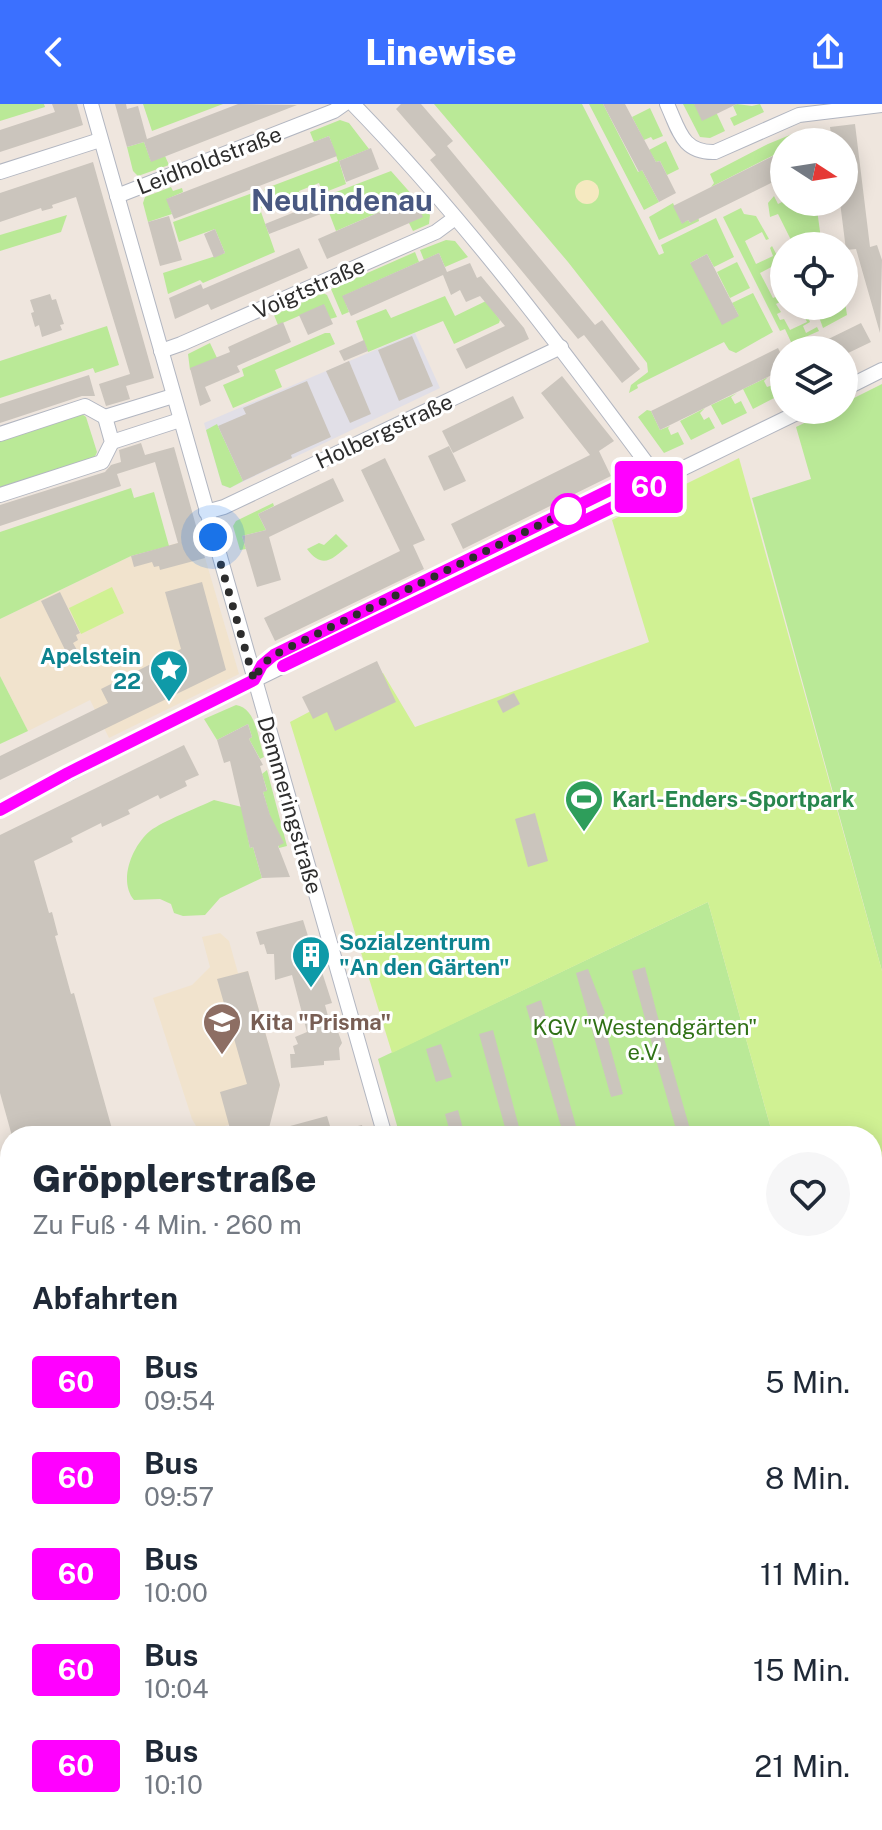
<!DOCTYPE html>
<html lang="de">
<meta charset="utf-8">
<style>
body{margin:0;font-family:"Public Sans",sans-serif;background:#f6f6f7;color:#1f2937;height:100vh;display:flex;flex-direction:column;font-size:30px;white-space:nowrap}
*{box-sizing:border-box;margin:0}
p{font-size:26px;color:#747a83}
.icon{flex:none;width:44px;height:44px;fill:none;stroke:currentColor;stroke-width:2;stroke-linecap:round;stroke-linejoin:round}
.map{position:relative;flex:1;overflow:hidden}
.details{position:absolute;left:0px;top:1022px;width:882px;height:704px;display:flex;flex-direction:column;background:#fff;border-radius:32px 32px 0 0;box-shadow:0 4px 20px #0003}
.details>*{flex:none}
.badge{padding:0 16px;border-radius:6px;font-size:28px;line-height:52px}
.needle{width:52px;rotate:102deg}
.controls{position:absolute;left:770px;top:24px;display:grid;gap:16px}
.controls a{display:grid;place-items:center;width:88px;height:88px;border-radius:50%;background:#fff;box-shadow:0 4px 20px #0003;font-size:40px}
.you{position:absolute;width:40px;height:40px;margin:-20px;border:6px solid #fff;border-radius:50%;background:#1a73e8;box-shadow:0 0 0 12px #1a73e833}
.map>.badge{position:absolute;translate:-50% -50%;box-shadow:0 0 0 4px #fff}
h2{padding:0 32px;font-size:30px;line-height:72px}
.round{display:grid;place-items:center;flex:none;width:84px;height:84px;border-radius:42px;background:#f6f6f7}
.summary{display:flex;align-items:center;justify-content:space-between;height:136px;padding:0 32px}
h1{font-size:38px;font-weight:800;line-height:60px}
ul{padding:0;list-style:none}
li{display:flex;align-items:center;gap:24px;height:96px;padding:0 32px}
li div{flex:1}
li b{display:block;font-size:30px}
li em{font-style:normal}
li .badge{min-width:88px;font-weight:700;text-align:center}
header{display:flex;justify-content:space-between;align-items:center;height:104px;padding:0 32px;background:#3b70ff;color:#fff;font-size:36px;font-weight:800}
.map>svg:first-child{display:block}
</style>
<header><svg class="icon" aria-label="back" viewBox="0 0 24 24"><path d="M15 5l-7 7 7 7"/></svg>Linewise<svg class="icon" aria-label="share" viewBox="0 0 24 24"><path d="M12 15V3M7 8l5-5 5 5M5 13v7h14v-7"/></svg></header>
<div class="map">
<svg width="882" height="1726" viewBox="0 0 882 1726">
<rect width="100%" height="100%" fill="#efe6de"/>
<g fill="#e1dfe7">
<polygon points="415,229 440,284 230,384 222,381 204,319"/>
<polygon points="0,1186 10,1214 10,1288 0,1288"/>
</g>
<g fill="#f1e3cd">
<polygon points="199,433 239,570 109,634 90,596 28,627 0,572 0,515 131,452"/>
<polygon points="220,829 229,837 238,869 248,867 280,981 273,1008 207,1027 196,1022 192,1015 153,894 192,881 210,863 202,833"/>
<polygon points="255,1716 411,1716 414,1725 259,1726"/>
</g>
<g fill="#bae997">
<polygon points="0,0 44,0 45,3 0,17"/>
<polygon points="143,0 223,0 152,27"/>
<polygon points="434,0 582,0 659,151 664,149 661,141 716,114 734,153 714,163 707,150 690,159 739,212 732,199 753,189 773,228 736,249 729,246 724,238 637,281 638,284 629,289 631,281 648,268 647,259 568,158"/>
<polygon points="589,0 603,0 638,68 642,66 659,98 644,106"/>
<polygon points="683,0 694,0 717,10 725,27 710,34 700,33"/>
<polygon points="737,0 752,2 760,0 764,8 734,22 730,14 737,11 733,2"/>
<polygon points="650,4 663,32 653,36 651,33 644,36 632,13"/>
<polygon points="340,16 349,19 369,45 339,57 346,80 323,89 319,79 299,87 301,93 271,104 264,85 338,57 329,32 314,38 310,28"/>
<polygon points="802,26 808,26 809,32 795,38 784,38 784,74 770,79 771,75 773,78 778,75 777,72 783,69 774,51 711,83 714,79 710,70 768,40"/>
<polygon points="666,37 679,65 667,71 660,57 656,58 649,46"/>
<polygon points="144,38 151,57 165,52 169,61 138,72 133,67 127,43"/>
<polygon points="391,67 430,111 429,120 413,127 409,119 414,93 336,127 323,93"/>
<polygon points="171,83 173,87 182,84 183,88 167,95 172,110 148,118 143,99 145,93"/>
<polygon points="261,86 267,101 260,105 275,148 203,179 200,176 168,190 163,169 225,149 215,125 179,138 173,118"/>
<polygon points="774,92 778,100 784,97 816,98 821,135 825,142 794,142 778,110 770,113 768,99"/>
<polygon points="673,99 682,119 688,116 690,119 698,112 699,117 659,136 649,113"/>
<polygon points="741,104 744,110 756,112 769,135 766,136 762,128 745,137 756,160 773,152 770,144 772,142 783,163 781,167 777,160 760,169 773,194 784,189 784,196 776,200 781,208 777,210 780,216 784,215 790,226 807,218 803,210 806,208 810,218 803,222 806,229 817,223 819,227 794,238 791,238 785,225 780,227 723,113"/>
<polygon points="67,111 61,128 0,147 0,131"/>
<polygon points="446,136 455,137 468,153 445,163 439,149 424,156 420,146"/>
<polygon points="415,148 419,158 343,192 349,208 342,211 331,185"/>
<polygon points="737,158 750,184 730,194 717,168"/>
<polygon points="323,189 327,191 337,213 330,215 324,201 278,221 274,211"/>
<polygon points="844,191 847,211 823,224 819,213 827,209 824,202 844,202"/>
<polygon points="445,192 455,212 486,197 500,216 499,219 454,240 443,217 368,248 356,217 386,205 391,214"/>
<polygon points="107,222 119,261 95,269 93,264 0,294 0,257"/>
<polygon points="325,229 330,229 335,240 275,266 282,283 233,304 223,281 244,272 242,265"/>
<polygon points="210,239 217,254 190,266 188,250"/>
<polygon points="768,273 764,277 767,283 773,281 778,292 753,305 743,285"/>
<polygon points="882,280 882,867 752,394 811,375 796,323 831,306 844,306 844,299"/>
<polygon points="737,289 731,293 735,300 741,297 747,309 722,321 711,301"/>
<polygon points="705,304 700,309 704,316 709,313 715,324 691,336 680,317"/>
<polygon points="647,306 651,307 660,326 670,322 668,324 671,331 678,328 684,340 664,349 638,313"/>
<polygon points="82,310 86,313 97,348 94,355 0,386 0,336"/>
<polygon points="217,320 243,377 230,384 222,381 206,326"/>
<polygon points="632,381 634,383 618,394 353,524 345,522"/>
<polygon points="131,384 134,394 154,388 169,442 131,452 0,515 0,428"/>
<polygon points="273,399 274,402 258,410 266,426 242,432 246,445 240,446 233,422 236,417"/>
<path d="M336 430 348 442C332 455 323 466 307 445L319 439 324 441Z"/>
<polygon points="0,572 28,627 0,640"/>
<path d="M236 601C256 604 258 634 264 653L260 655 249 635 252 633 248 620 217 636 204 615Z"/>
<polygon points="267,666 287,742 279,744 263,688 267,686 262,670"/>
<path d="M214 696 242 703 250 744 253 743 262 774 220 794 205 811 183 812 174 809 171 800 160 795 134 796C118 777 132 742 150 727 163 717 197 704 214 696Z"/>
<polygon points="708,798 773,1032 400,1032 378,955"/>
<polygon points="443,1716 561,1716 564,1726 410,1726"/>
</g>
<circle fill="#f5e9c0" cx="587" cy="88" r="12"/>
<g fill="#d0f193">
<polygon points="739,354 882,867 882,1057 872,1062 872,1032 773,1032 708,798 392,949 290,618 383,569 415,623 649,538 612,416"/>
<polygon points="112,483 124,509 81,530 69,504"/>
</g>
<g fill="#cbc5bd">
<polygon points="52,0 77,0 83,21 0,48 0,26 55,8"/>
<polygon points="115,0 126,0 127,5 138,2 147,35 238,0 297,1 151,58 144,38 127,43"/>
<polygon points="401,0 421,0 453,37 447,42 595,221 602,216 640,265 622,279 584,231 578,235 430,56 436,51 396,5"/>
<polygon points="603,0 625,0 656,58 660,57 676,89 659,98 642,66 639,68"/>
<polygon points="694,0 737,0 702,17"/>
<polygon points="855,20 870,143 877,141 882,156 880,229 856,145 846,146 840,98 844,98 844,38 832,38 830,23"/>
<polygon points="329,32 337,52 174,115 166,95"/>
<polygon points="371,44 379,65 346,78 339,57"/>
<polygon points="775,51 783,69 777,72 779,75 690,119 688,116 682,120 673,102"/>
<polygon points="93,58 154,274 126,282 130,295 106,302 99,280 130,270 76,93 52,101 53,104 42,107 41,104 0,118 0,89"/>
<polygon points="414,93 423,113 327,155 318,135"/>
<polygon points="322,97 326,108 269,130 265,120"/>
<polygon points="169,112 182,156 160,162 148,118"/>
<polygon points="215,125 225,149 214,154 204,130"/>
<polygon points="299,144 308,164 211,206 208,200 175,215 169,194 201,180 203,185"/>
<polygon points="439,149 447,168 470,159 477,174 481,172 524,224 529,235 466,265 456,245 505,222 480,192 466,198 460,186 451,191 443,171 351,212 342,192"/>
<polygon points="707,150 739,212 722,221 690,159"/>
<polygon points="50,190 52,196 56,195 64,220 60,221 62,226 42,233 39,221 35,223 31,209 34,208 30,196"/>
<polygon points="324,200 333,220 308,231 299,211"/>
<polygon points="283,218 291,238 237,262 240,268 205,283 211,297 200,302 190,264 230,248 228,243"/>
<polygon points="861,219 871,238 844,251 844,246 806,246"/>
<polygon points="412,232 433,282 399,297 378,246"/>
<polygon points="364,236 368,247 344,257 339,247"/>
<polygon points="778,244 784,256 784,265 660,326 651,307"/>
<polygon points="349,257 371,310 350,319 326,267"/>
<polygon points="89,271 95,292 82,292 0,319 0,300"/>
<polygon points="562,272 614,337 599,347 611,372 463,445 451,420 590,351 541,289"/>
<polygon points="307,277 331,333 291,351 292,354 243,377 218,322 246,310 243,304"/>
<polygon points="513,292 524,314 453,349 442,327"/>
<polygon points="141,339 145,351 174,343 205,454 160,466 159,462 154,463 152,458 134,463 131,452 178,439 155,358 117,370 121,382 0,422 0,401 105,368 111,361 121,358 119,346"/>
<polygon points="449,342 466,377 444,387 428,352"/>
<polygon points="385,354 425,436 413,441 424,465 275,537 264,514 400,447 361,366"/>
<polygon points="333,374 344,397 269,433 281,476 257,483 242,432 266,426 258,410"/>
<polygon points="202,478 226,566 0,676 0,652 108,599 101,585 181,545 165,488"/>
<polygon points="60,488 80,529 76,531 78,536 73,539 82,555 72,560 41,497"/>
<polygon points="377,557 396,598 335,627 327,608 313,615 302,593"/>
<polygon points="514,589 520,600 503,609 497,597"/>
<polygon points="248,620 252,633 249,635 263,661 260,662 267,687 263,688 270,711 284,739 278,742 290,773 262,774 253,743 250,744 230,657 224,659 217,636"/>
<polygon points="184,641 199,671 185,677 187,682 160,695 158,691 128,706 130,710 102,723 101,719 71,734 73,738 34,757 49,809 52,808 58,831 55,832 71,890 74,889 114,1032 12,1032 0,989 0,731"/>
<polygon points="535,709 548,757 528,763 515,715"/>
<polygon points="303,816 308,832 311,832 313,847 310,847 315,868 322,868 332,899 325,901 331,923 336,922 342,939 339,944 340,956 324,957 324,961 291,964 290,950 295,950 293,942 298,940 295,933 307,928 292,871 275,876 274,850 267,850 264,840 260,841 256,828"/>
<polygon points="645,863 657,910 692,1032 678,1032 659,966 632,867"/>
<polygon points="588,865 605,909 602,913 623,990 611,993 576,869"/>
<polygon points="248,867 280,981 268,1028 327,1012 333,1032 232,1032 220,988 247,980 217,875"/>
<polygon points="541,896 576,1022 562,1026 526,902"/>
<polygon points="493,926 519,1023 506,1027 479,930"/>
<polygon points="441,940 452,973 436,978 426,945"/>
<polygon points="458,1006 465,1032 451,1032 445,1010"/>
<polygon points="362,1021 365,1032 334,1032 333,1028"/>
</g>
<g fill="none" stroke-linecap="round" stroke-linejoin="round">
<g stroke="#b2b6c1" stroke-width="16">
<g id="street">
<polyline points="91,0 385,1032"/>
<path d="M353 0C466 116 563 246 659 376"/>
<path d="M667 0C679 26 682 49 715 48L799 11 882 1"/>
<polyline points="0,68 100,36"/>
<polyline points="117,92 334,7 344,0"/>
<polyline points="161,247 181,240 436,128 455,114"/>
<polyline points="844,285 882,266"/>
<polyline points="0,330 85,302 105,313 173,292"/>
<polyline points="112,338 180,316"/>
<polyline points="0,391 102,358 112,338 105,313"/>
<polyline points="206,408 224,403 561,243"/>
<polyline points="254,576 262,561 274,551 628,377 657,376"/>
<path d="M0 706C208 595 421 496 634 393L659 376 803 306"/>
<polyline points="0,1323 10,1323"/>
<polyline points="0,1552 10,1544"/>
<polyline points="872,1627 882,1663"/>
<polyline points="577,1716 579,1726"/>
<polyline points="27,1726 44,1716"/>
<polyline points="597,1726 633,1716"/>
</g>
</g>
<g stroke="#b2b6c1" stroke-width="22">
<g id="secondary">
<polyline points="0,1071 10,1100"/>
<polyline points="0,1137 10,1165"/>
<polyline points="232,1716 237,1726"/>
</g>
</g>
<use href="#street" stroke="#fff" stroke-width="14"/>
<use href="#secondary" stroke="#fff" stroke-width="20"/>
<g stroke="#a0a6b8" stroke-width="2">
<polyline points="0,1094 10,1124"/>
<polyline points="236,1716 242,1726"/>
</g>
<g stroke="#a0a6b8" stroke-width="7">
<g id="rail">
<polyline points="872,1087 882,1082"/>
<polyline points="0,1304 10,1304"/>
</g>
</g>
<use href="#rail" stroke="#fff" stroke-width="4" stroke-dasharray="12" stroke-linecap="butt"/>
</g>
<g fill="none" stroke-linecap="round" stroke-linejoin="round">
<g stroke="#fff" stroke-width="18">
<polyline id="line" points="0,706 68,669 254,576 262,561 274,551 628,377 659,376 634,393 283,562"/>
</g>
<use href="#line" stroke="#f0f" stroke-width="12"/>
<polyline stroke="#2d2d2d" stroke-width="8" stroke-dasharray="0 14.4" points="213,433 254,576 262,561 274,551 574,404 568,407"/>
</g>
<defs>
<g id="sight-pin" transform="scale(2)"><path d="M0 17L-7.5 6A9.5 9.5 0 1 1 7.5 6Z" fill="#0f9aa8" stroke="#fff"/><path d="M0-6L1.8-2.2L6-1.7L2.9 1.2L3.7 5.4L0 3.3L-3.7 5.4L-2.9 1.2L-6-1.7L-1.8-2.2Z" fill="#fff"/></g>
<g id="stadium-pin" transform="scale(2)"><path d="M0 17L-7.5 6A9.5 9.5 0 1 1 7.5 6Z" fill="#2e9e5b" stroke="#fff"/><path d="M0-5a6.5 5 0 1 0 0 10a6.5 5 0 1 0 0-10ZM-3.5-1.8h7v3.6h-7Z" fill="#fff"/></g>
<g id="building-pin" transform="scale(2)"><path d="M0 17L-7.5 6A9.5 9.5 0 1 1 7.5 6Z" fill="#0f9aa8" stroke="#fff"/><path d="M-4-6H4V6H1V3H-1V6H-4ZM-2.5-4.3h1.7v1.8h-1.7ZM.8-4.3h1.7v1.8H.8ZM-2.5-1h1.7V.8h-1.7ZM.8-1h1.7V.8H.8Z" fill="#fff"/></g>
<g id="school-pin" transform="scale(2)"><path d="M0 17L-7.5 6A9.5 9.5 0 1 1 7.5 6Z" fill="#8d6e63" stroke="#fff"/><path d="M0-5L7-2L0 1L-7-2ZM-4 1L0 2.5L4 1V4Q0 6-4 4Z" fill="#fff"/></g>
</defs>
<g fill-rule="evenodd">
<use href="#sight-pin" x="169" y="565"/>
<use href="#stadium-pin" x="584" y="695"/>
<use href="#building-pin" x="311" y="851"/>
<use href="#school-pin" x="222" y="918"/>
</g>
<circle fill="#fff" stroke="#f0f" stroke-width="4" cx="568" cy="407" r="16"/>
<g text-anchor="middle" dominant-baseline="central" stroke-width="6" stroke-linejoin="round" paint-order="stroke">
<g font-size="22" fill="#2d2d2d" stroke="#fff">
<text transform="translate(209 56) rotate(-21)">Leidholdstraße</text>
<text transform="translate(309 184) rotate(-24)">Voigtstraße</text>
<text transform="translate(384 327) rotate(-25)">Holbergstraße</text>
<text transform="translate(290 701) rotate(74)">Demmeringstraße</text>
</g>
<g font-size="22" font-weight="bold" fill="#0d838f" stroke="#fff" text-anchor="end">
<text x="141" y="552">Apelstein<tspan x="141" dy="25">22</tspan></text>
<text x="339" y="838" text-anchor="start">Sozialzentrum<tspan x="339" dy="25">"An den Gärten"</tspan></text>
</g>
<g font-size="22" font-weight="bold" fill="#27864d" stroke="#fff" text-anchor="start">
<text x="612" y="695">Karl-Enders-Sportpark</text>
</g>
<g font-size="22" font-weight="bold" fill="#785e54" stroke="#fff" text-anchor="start">
<text x="250" y="918">Kita "Prisma"</text>
</g>
<g font-size="22" fill="#307116" stroke="#fff">
<text x="645" y="923">KGV "Westendgärten"<tspan x="645" dy="25">e.V.</tspan></text>
</g>
<g font-size="30" font-weight="bold" fill="#495881" stroke="#fff">
<text x="342" y="96">Neulindenau</text>
</g>
</g>
</svg>
<div class="controls">
<a><svg class="needle" viewBox="-14 -14 28 28"><path d="M0-13l5 13h-10z" fill="#e53935"/><path d="M0 13l5-13h-10z" fill="#747a83"/></svg></a>
<a><svg class="icon" aria-label="locate" viewBox="0 0 24 24"><circle cx="12" cy="12" r="6"/><path d="M12 2v4M12 18v4M2 12h4M18 12h4"/></svg></a>
<a><svg class="icon" aria-label="layers" viewBox="0 0 24 24"><path d="M12 4l9 5-9 5-9-5zM3 14l9 5 9-5"/></svg></a>
</div>
<div class="you" style="left:213px;top:433px"></div>
<b class="badge" style="left:649px;top:383px;background:#f0f;color:#fff">60</b>
<section class="details">
<div class="summary"><div><h1>Gröpplerstraße</h1><p>Zu Fuß · 4 Min. · 260 m</p></div><a class="round"><svg class="icon" aria-label="heart" viewBox="0 0 24 24"><path d="M12 20l-8-8c-3-5 5-10 8-4 3-6 11-1 8 4z"/></svg></a></div>
<h2>Abfahrten</h2>
<ul>
<li><span class="badge" style="background:#f0f;color:#fff">60</span><div><b>Bus</b><p>09:54</p></div><em>5 Min.</em></li>
<li><span class="badge" style="background:#f0f;color:#fff">60</span><div><b>Bus</b><p>09:57</p></div><em>8 Min.</em></li>
<li><span class="badge" style="background:#f0f;color:#fff">60</span><div><b>Bus</b><p>10:00</p></div><em>11 Min.</em></li>
<li><span class="badge" style="background:#f0f;color:#fff">60</span><div><b>Bus</b><p>10:04</p></div><em>15 Min.</em></li>
<li><span class="badge" style="background:#f0f;color:#fff">60</span><div><b>Bus</b><p>10:10</p></div><em>21 Min.</em></li>
</ul>
</section>
</div>
